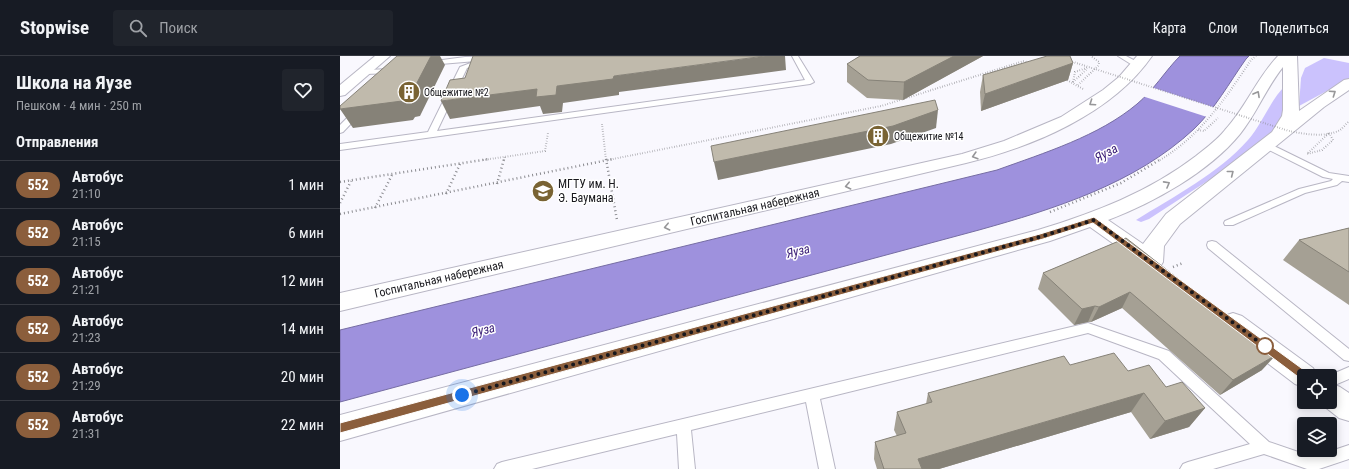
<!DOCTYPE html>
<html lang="ru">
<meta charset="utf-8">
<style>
body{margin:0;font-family:"Roboto Condensed",sans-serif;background:#20242c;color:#f1f3f6;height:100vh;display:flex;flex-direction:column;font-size:15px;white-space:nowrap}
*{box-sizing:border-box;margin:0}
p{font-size:13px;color:#9ea1a6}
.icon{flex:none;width:22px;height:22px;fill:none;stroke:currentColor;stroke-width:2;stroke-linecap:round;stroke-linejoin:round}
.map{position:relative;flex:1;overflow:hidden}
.side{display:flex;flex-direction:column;background:#171b24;width:340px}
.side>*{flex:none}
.badge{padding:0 8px;border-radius:13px;font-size:14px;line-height:26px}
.buttons{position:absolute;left:957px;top:313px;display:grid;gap:8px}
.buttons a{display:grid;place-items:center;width:40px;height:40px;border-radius:4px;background:#171b24;box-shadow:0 2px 10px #0003;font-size:20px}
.you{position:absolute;width:20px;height:20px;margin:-10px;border:3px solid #fff;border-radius:50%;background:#1a73e8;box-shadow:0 0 0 6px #1a73e833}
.map>.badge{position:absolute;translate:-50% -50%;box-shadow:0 0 0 2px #fff}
h2{padding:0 16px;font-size:15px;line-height:36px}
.round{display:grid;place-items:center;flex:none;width:42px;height:42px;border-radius:4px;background:#20242c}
.overview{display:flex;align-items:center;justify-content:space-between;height:68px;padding:0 16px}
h1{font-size:19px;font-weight:700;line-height:30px}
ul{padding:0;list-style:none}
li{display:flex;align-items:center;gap:12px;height:48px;padding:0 16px;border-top:1px solid #363941}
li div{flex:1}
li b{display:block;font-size:15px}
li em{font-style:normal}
li .badge{min-width:44px;font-weight:700;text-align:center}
header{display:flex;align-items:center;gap:24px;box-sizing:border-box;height:56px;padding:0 20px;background:#171b24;border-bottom:1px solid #363941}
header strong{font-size:19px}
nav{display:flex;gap:22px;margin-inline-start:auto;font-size:14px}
.search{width:280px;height:36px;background:#20242c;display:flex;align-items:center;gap:10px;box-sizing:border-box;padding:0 14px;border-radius:4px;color:#9ea1a6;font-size:15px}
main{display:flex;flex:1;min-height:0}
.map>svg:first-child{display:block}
</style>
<header>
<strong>Stopwise</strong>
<div class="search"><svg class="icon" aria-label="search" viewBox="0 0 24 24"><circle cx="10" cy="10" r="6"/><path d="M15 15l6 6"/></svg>Поиск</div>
<nav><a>Карта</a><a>Слои</a><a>Поделиться</a></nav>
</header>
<main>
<section class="side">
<div class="overview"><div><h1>Школа на Яузе</h1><p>Пешком · 4 мин · 250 m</p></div><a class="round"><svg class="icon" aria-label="heart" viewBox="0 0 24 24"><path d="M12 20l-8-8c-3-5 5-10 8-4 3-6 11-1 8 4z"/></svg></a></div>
<h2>Отправления</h2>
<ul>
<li><span class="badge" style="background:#8b5e3c;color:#fff">552</span><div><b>Автобус</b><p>21:10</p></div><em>1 мин</em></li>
<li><span class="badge" style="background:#8b5e3c;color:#fff">552</span><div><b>Автобус</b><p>21:15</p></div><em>6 мин</em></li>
<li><span class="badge" style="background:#8b5e3c;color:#fff">552</span><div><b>Автобус</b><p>21:21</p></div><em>12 мин</em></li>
<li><span class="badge" style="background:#8b5e3c;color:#fff">552</span><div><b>Автобус</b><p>21:23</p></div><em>14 мин</em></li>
<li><span class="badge" style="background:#8b5e3c;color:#fff">552</span><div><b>Автобус</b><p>21:29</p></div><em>20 мин</em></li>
<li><span class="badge" style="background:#8b5e3c;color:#fff">552</span><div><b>Автобус</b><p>21:31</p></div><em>22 мин</em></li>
</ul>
</section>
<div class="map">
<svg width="1009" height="413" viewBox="0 0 1009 413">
<rect width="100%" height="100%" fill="#f9f8fe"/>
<g fill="#cbc2fd">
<polygon points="984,2 1009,7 1009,23 959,50 961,22 965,12"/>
<path d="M946 29 947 55 934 80 909 98 809 163 801 166 796 164C833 141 879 117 908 84 923 67 930 44 946 29Z"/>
</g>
<path fill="#9e91dd" stroke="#766da3" d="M840 0H909L906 3C889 27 875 53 854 73 795 128 714 153 639 174L0 346V274L657 114C704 97 759 80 797 48 814 34 825 15 840 0Z"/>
<polygon fill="#f9f8fe" points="811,31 876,52 867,61 802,40"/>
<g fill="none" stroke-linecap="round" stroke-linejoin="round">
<g stroke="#b8b6c4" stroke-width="2">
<g id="lane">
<polygon points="170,0 167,2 151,4 127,12 97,75 465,24 452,0 458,0 474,26 470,28 0,94 0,88 88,76 120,11 136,5 89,9 87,8 87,6 125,1"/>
<polygon points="778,0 786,0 801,8 797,10 794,10"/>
<polygon points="53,13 57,15 56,17 24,18 20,16 24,14"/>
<polygon points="16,53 19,53 23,55 3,76 0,77 0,69"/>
<polygon points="926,86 989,117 1009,120 1009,126 1002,125 997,129 965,137 893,169 885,169 884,167 885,165 959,133 991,125 993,123 983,121 923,91 922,89"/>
<polygon points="872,185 876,186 1009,293 1009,305 1004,304 868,192 867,189 868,186"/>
<polygon points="748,267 829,295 929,386 973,401 1009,389 1009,403 979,413 967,413 924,398 873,413 840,413 843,408 848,406 910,388 819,303 748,277 480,343 495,413 479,413 466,346 351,374 355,413 339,413 337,378 192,413 154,413 157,408 162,406"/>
<polygon points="1009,311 1009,323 990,331 990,320 988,320"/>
</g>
</g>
<g stroke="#b8b6c4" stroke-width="2">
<polygon id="street" points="35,0 50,0 5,39 0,40 0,29"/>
</g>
<g stroke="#b8b6c4" stroke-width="2">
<g id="secondary">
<path d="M797 0H812C772 58 692 91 626 107L0 255V237L622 98 664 85 721 61 763 34 779 21Z"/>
<path d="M938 0H957L959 55 1004 24 1009 23V34L984 51 840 168 824 190 823 206 820 211 812 214 804 211 802 208 750 171 710 185 0 385V359L698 174C754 157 809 136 856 100 866 92 877 84 885 74 906 51 917 22 938 0ZM943 11V54L942 60 932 76 826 158 803 188 768 164C813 147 869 116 900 78 917 57 926 32 943 11Z"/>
<polygon points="893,257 902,260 973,312 977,320 964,320 964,331 955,328 884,274 881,267 884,260"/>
<polygon points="990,327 1000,331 1009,337 1009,365 999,362 980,347 980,346 990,346"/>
</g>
</g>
<g stroke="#8b8b90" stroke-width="2" stroke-dasharray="0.5 2" stroke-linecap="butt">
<polyline points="725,23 743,33"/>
<polyline points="733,26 735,16 749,11"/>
<polyline points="733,26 747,13"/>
<polyline points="738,29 759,9 759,6 751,0"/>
<polyline points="262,68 266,104"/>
<polyline points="858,74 864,75 878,62"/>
<polygon points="989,77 993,84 982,94 967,98"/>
<polyline points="143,104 205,95 208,77"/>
<polyline points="164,104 165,101"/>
<polyline points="268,104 541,50 684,5 689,7"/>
<path d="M820 104C860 80 886 42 911 4L916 0"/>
</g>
<g stroke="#8b8b90" stroke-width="2.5" stroke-dasharray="1 3" stroke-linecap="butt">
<polyline points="266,103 277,164"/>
<polyline points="0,126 149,103"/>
<polyline points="157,128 164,103"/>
<polyline points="106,138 120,108"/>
<polyline points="0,147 11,125"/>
<polyline points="35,152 52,119"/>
<polyline points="710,156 781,127 821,103"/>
<polyline points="0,158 273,103"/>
<polyline points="833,211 843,207"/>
</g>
<use href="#lane" fill="#fff" fill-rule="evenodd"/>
<use href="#street" fill="#fff" fill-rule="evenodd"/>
<use href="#secondary" fill="#fff" fill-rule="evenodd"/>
<path stroke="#8b8b90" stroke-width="2" stroke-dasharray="0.5 2" stroke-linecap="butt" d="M730 5 949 75C964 78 986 82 1000 74 1003 72 1006 68 1009 65"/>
</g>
<g fill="#a5a094">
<polygon points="520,0 643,0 563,44 527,42 507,26 507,8"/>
<polygon points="733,7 728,24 641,55 640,36 643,19"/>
<polygon points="1009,172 1009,249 943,204 959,184"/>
<polygon points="786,182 922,314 880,339 782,252 751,266 748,266 734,269 698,233 703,217"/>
<polygon points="730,309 788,315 826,331 865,352 849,371 810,383 791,356 599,413 537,413 534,403 535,386 557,380 554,374 557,356 586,348 588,337"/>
</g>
<g fill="#868278">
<polygon points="91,0 100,0 105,9 80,60 75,61 73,64 13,72 0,53 64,42"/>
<polygon points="425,0 445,0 446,14 279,36 279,39 223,47 222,56 203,58 200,50 110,63 101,45 217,30 274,20"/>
<polygon points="614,0 643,0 563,44 564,26"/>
<polygon points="733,7 728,24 641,55 645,38"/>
<polygon points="598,54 596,72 551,88 378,124 374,106"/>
<polygon points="790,236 782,252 751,266 759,251"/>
<polygon points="755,250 748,266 734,269 742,253"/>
<polygon points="936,299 922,314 880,339 893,324"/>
<polygon points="804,337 791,356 599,413 576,413 578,403"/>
<polygon points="865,352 849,371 810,383 825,365"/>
</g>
<g fill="#c0baac" stroke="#868278">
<polygon points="57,0 91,0 69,42 64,42 62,45 0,53 0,50"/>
<polygon points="133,0 425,0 274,20 273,23 217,30 216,39 196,41 197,33 101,45 110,24 125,22"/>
<polygon points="520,0 614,0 564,26 528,24 507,8"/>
<polygon points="707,0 730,0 733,7 645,38 643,19"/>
<polygon points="595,44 598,54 553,70 374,106 371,90"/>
<polygon points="1009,172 1009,216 959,184"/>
<polygon points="786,182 936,299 893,324 790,236 759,251 755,250 742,253 703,217"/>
<polygon points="774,297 788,315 809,309 826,331 842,326 865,352 825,365 804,337 578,403 582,413 543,413 544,413 535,386 566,377 557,356 592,346 588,337 724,300 730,309"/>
</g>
<defs><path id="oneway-chevron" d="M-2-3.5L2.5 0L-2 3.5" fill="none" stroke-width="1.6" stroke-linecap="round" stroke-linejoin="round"/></defs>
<g stroke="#979799">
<use href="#oneway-chevron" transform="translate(993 37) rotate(-34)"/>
<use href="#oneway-chevron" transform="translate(917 38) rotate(-61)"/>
<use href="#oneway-chevron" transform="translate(752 47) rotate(146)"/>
<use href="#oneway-chevron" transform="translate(635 100) rotate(164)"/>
<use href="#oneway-chevron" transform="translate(891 117) rotate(-38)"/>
<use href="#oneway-chevron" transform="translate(827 128) rotate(-29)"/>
<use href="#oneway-chevron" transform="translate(508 130) rotate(167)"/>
<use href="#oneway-chevron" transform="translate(327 171) rotate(167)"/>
</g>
<polygon fill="#8b5e3c" stroke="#fff" points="754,161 968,317 969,320 968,323 961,323 753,167 703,183 0,377 0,367 700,178"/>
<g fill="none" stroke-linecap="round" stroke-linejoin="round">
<polyline stroke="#18181d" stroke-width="4" stroke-dasharray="0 7.2" points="122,339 703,180 754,164 930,294 925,290"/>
</g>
<defs>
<g id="building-disc" transform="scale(1.15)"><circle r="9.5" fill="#796333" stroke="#fff"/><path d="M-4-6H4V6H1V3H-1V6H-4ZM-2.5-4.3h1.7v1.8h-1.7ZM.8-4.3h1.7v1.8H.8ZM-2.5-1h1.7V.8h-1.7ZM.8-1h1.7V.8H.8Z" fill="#fff"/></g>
<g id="university-disc" transform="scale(1.15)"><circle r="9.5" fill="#796333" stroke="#fff"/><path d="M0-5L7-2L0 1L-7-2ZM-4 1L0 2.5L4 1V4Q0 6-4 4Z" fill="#fff"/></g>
</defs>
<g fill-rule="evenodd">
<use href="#building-disc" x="69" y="36"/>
<use href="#building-disc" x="538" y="80"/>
<use href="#university-disc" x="203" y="135"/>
</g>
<circle fill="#fff" stroke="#8b5e3c" stroke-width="2" cx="925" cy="290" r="8"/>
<g text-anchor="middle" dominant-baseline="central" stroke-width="3" stroke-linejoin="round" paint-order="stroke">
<g font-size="10" fill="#18181d" stroke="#fff" text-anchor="start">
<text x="84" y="36">Общежитие №2</text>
<text x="554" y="80">Общежитие №14</text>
</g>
<g font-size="12" fill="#18181d" stroke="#fff" text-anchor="start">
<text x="218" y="128">МГТУ им. Н.<tspan x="218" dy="14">Э. Баумана</tspan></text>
</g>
<g font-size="12" fill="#18181d" stroke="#fff">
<text transform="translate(415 151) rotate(-13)">Госпитальная набережная</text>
<text transform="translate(99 223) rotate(-13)">Госпитальная набережная</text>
</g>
<g font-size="13" font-style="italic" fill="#391d76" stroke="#fff">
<text transform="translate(766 97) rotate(-29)">Яуза</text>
<text transform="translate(458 195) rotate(-14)">Яуза</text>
<text transform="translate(143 274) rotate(-14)">Яуза</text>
</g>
</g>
</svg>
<div class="buttons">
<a><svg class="icon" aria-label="locate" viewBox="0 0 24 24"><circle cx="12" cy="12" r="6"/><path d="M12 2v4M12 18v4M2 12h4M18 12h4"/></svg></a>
<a><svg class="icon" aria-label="layers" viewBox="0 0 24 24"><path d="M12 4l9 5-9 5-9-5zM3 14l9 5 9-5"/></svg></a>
</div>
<div class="you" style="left:122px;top:339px"></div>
</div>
</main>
